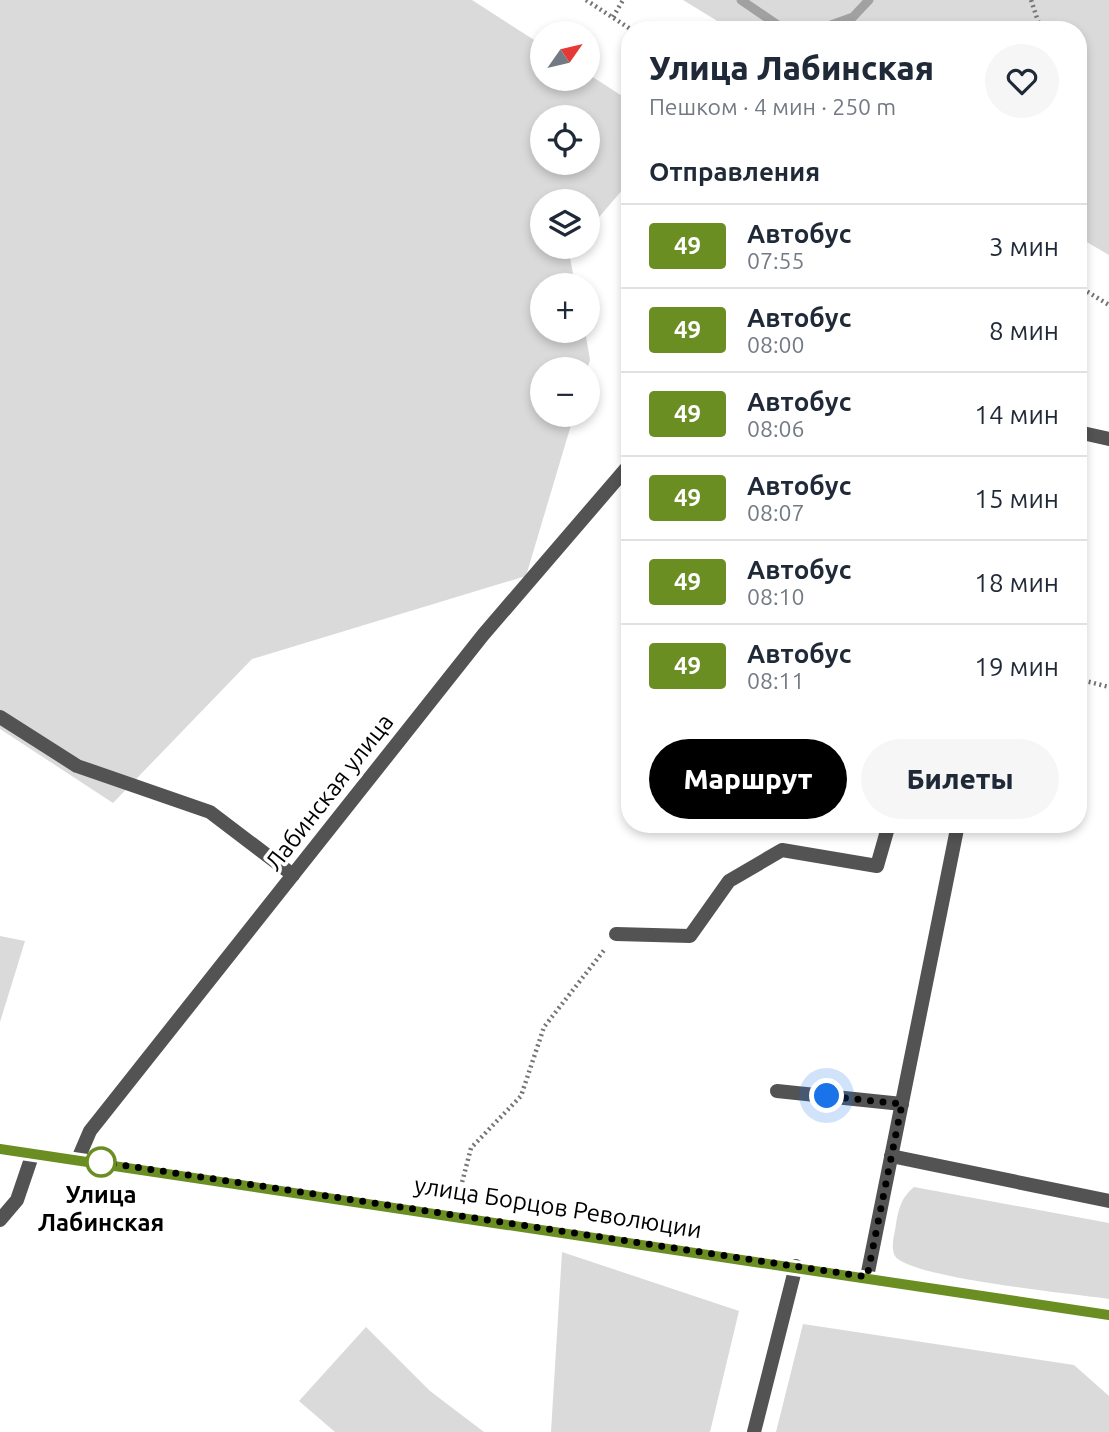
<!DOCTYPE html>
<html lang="ru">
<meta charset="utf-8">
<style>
body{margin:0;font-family:Ubuntu,sans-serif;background:#f6f6f7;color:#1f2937;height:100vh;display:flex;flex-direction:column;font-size:26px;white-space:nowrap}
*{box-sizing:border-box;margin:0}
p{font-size:23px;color:#747a83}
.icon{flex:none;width:38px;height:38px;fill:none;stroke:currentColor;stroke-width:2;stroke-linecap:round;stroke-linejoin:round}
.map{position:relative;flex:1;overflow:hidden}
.sheet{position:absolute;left:621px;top:21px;width:466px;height:812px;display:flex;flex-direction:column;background:#fff;border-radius:28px;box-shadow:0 4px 10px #0003}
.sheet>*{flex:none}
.badge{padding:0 14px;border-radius:5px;font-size:24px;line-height:46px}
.needle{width:46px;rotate:56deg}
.fabs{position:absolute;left:530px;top:21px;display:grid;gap:14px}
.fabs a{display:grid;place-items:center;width:70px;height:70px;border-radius:50%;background:#fff;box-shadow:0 4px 10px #0003;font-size:35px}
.you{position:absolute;width:35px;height:35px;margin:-18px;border:5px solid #fff;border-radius:50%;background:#1a73e8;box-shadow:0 0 0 10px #1a73e833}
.map>.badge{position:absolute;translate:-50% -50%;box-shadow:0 0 0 4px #fff}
h2{padding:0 28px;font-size:26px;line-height:63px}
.round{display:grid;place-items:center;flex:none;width:74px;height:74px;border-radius:37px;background:#f6f6f7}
.overview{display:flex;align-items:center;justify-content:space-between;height:119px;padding:0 28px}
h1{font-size:33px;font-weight:800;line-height:52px}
.cta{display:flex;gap:14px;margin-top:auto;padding:14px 28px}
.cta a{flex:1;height:80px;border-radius:42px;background:#000;color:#fff;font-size:28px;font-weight:800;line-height:80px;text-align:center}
.cta a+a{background:#f6f6f7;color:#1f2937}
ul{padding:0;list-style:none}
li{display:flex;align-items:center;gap:21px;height:84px;padding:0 28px;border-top:2px solid #e0e1e3}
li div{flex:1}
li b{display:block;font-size:26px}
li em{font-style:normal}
li .badge{min-width:77px;font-weight:700;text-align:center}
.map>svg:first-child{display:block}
</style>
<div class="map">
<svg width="1109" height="1432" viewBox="0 0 1109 1432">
<rect width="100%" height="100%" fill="#fff"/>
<g fill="#dadada" fill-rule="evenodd">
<path d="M0 0H472L542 45V79H588V74L630 101V181L588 230V201H542V247H573L569 252 575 285H542V331H585L590 360 587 369H542V415H574L526 576 252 659 113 803 0 729ZM542 117H588V163H542Z"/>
<polygon points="683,0 1109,0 1109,255 1078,237 1078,30 732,30"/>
<polygon points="0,936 25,941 0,1022"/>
<path d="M914 1187 1109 1223V1299C1076 1294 909 1278 895 1256 890 1247 895 1233 896 1224 899 1208 901 1198 914 1187Z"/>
<polygon points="562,1252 739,1311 710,1432 551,1432"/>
<polygon points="803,1324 1074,1365 1109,1396 1109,1432 776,1432"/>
<polygon points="366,1327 430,1391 484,1432 335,1432 299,1401"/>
</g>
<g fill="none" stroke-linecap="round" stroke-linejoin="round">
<g stroke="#a1a1a1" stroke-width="9">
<polyline points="741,0 785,30"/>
<polyline points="817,30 853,17 869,0"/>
</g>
<g stroke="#757575" stroke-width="4.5" stroke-dasharray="2 3.5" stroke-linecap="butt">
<polyline points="586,0 632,30"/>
<polyline points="1031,0 1041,30"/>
<polyline points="613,17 623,0"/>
<polyline points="1078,286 1109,305"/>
<polyline points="1078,679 1109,687"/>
<polyline points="458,1198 471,1148 521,1096 544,1027 605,949"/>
</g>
<g stroke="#535353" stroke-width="14">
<polyline points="1078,432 1109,439"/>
<polyline points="0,717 77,766 210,812 293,875"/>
<polyline points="616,934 690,936 729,881 782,850 877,866 889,824"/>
<polyline points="777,1091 902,1104"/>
<polyline points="891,1156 1109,1201"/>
<polyline points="867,1277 958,824"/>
</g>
<g stroke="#535353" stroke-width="14">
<polyline points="78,1159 90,1131 483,635 630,464"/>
<polyline points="0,1220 17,1200 33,1153"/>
<polyline points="754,1432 796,1266"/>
</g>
<polyline stroke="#202020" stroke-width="14" points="0,1149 1109,1315"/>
</g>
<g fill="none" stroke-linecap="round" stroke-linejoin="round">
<g stroke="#fff" stroke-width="16">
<polyline id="line" points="0,1149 1109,1315"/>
</g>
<use href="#line" stroke="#6b8e23" stroke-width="10"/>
<polyline stroke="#000" stroke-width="7" stroke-dasharray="0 12.6" points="101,1162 867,1277 902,1104 827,1096"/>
</g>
<circle fill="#fff" stroke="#6b8e23" stroke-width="3.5" cx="101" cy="1162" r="14"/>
<g text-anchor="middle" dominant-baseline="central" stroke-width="7" stroke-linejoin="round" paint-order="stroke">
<g font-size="24" fill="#000" stroke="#fff">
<text transform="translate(329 792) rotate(-52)">Лабинская улица</text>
<text transform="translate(558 1207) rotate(9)">улица Борцов Революции</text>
</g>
<g font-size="24" font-weight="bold" fill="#000" stroke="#fff">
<text x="101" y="1194">Улица<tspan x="101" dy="28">Лабинская</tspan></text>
</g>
</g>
</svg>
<div class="fabs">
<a><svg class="needle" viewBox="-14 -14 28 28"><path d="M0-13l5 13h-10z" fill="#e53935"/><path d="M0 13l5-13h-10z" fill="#747a83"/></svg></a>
<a><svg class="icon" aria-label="locate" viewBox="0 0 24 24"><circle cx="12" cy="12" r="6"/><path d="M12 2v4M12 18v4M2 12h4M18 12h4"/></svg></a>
<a><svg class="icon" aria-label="layers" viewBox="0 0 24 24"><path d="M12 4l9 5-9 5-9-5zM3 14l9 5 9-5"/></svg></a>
<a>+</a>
<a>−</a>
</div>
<div class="you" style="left:827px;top:1096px"></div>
<section class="sheet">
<div class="overview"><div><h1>Улица Лабинская</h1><p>Пешком · 4 мин · 250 m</p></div><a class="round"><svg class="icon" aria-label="heart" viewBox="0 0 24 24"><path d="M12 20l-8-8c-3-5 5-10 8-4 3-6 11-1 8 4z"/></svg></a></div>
<h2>Отправления</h2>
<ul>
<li><span class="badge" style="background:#6b8e23;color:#fff">49</span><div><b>Автобус</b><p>07:55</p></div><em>3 мин</em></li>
<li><span class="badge" style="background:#6b8e23;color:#fff">49</span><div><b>Автобус</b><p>08:00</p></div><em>8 мин</em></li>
<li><span class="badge" style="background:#6b8e23;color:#fff">49</span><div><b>Автобус</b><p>08:06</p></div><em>14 мин</em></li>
<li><span class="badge" style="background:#6b8e23;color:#fff">49</span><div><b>Автобус</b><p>08:07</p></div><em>15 мин</em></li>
<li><span class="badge" style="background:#6b8e23;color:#fff">49</span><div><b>Автобус</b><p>08:10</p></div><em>18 мин</em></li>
<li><span class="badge" style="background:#6b8e23;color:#fff">49</span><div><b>Автобус</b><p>08:11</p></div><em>19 мин</em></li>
</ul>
<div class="cta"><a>Маршрут</a><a>Билеты</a></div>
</section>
</div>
